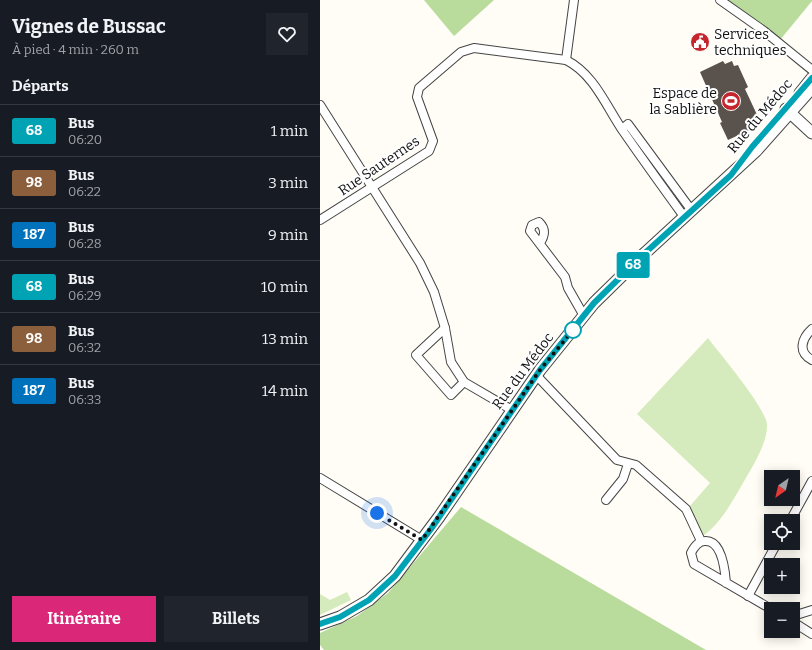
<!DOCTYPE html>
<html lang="fr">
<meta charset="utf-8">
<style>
body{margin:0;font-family:Bitter,serif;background:#20242c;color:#f1f3f6;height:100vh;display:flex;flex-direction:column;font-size:15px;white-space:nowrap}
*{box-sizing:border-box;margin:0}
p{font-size:13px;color:#9ea1a6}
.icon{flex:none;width:22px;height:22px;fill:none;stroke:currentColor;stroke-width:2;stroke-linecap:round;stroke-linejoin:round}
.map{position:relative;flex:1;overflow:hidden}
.side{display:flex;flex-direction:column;background:#171b24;width:320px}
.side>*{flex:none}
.badge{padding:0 8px;border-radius:3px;font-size:14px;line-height:26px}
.needle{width:26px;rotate:214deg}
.buttons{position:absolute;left:444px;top:470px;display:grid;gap:8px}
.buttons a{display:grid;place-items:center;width:36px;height:36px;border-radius:0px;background:#171b24;box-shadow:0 2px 10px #0003;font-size:20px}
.you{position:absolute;width:20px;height:20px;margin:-10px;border:3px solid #fff;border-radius:50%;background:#1a73e8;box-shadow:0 0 0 6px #1a73e833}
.map>.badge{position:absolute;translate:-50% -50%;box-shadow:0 0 0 2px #fff}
h2{padding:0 12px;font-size:15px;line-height:36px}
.round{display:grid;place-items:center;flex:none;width:42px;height:42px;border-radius:0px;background:#20242c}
.overview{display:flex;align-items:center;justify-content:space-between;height:68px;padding:0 12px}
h1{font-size:19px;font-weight:700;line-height:30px}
.action{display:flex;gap:8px;margin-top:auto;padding:8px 12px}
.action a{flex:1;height:46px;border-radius:0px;background:#db2777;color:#fff;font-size:16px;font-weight:700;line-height:46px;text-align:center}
.action a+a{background:#20242c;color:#f1f3f6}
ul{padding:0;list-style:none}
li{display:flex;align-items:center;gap:12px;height:52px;padding:0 12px;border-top:1px solid #363941}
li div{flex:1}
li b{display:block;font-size:15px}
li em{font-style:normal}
li .badge{min-width:44px;font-weight:700;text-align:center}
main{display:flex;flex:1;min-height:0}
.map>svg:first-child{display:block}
</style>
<main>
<section class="side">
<div class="overview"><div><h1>Vignes de Bussac</h1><p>À pied · 4 min · 260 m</p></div><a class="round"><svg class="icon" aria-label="heart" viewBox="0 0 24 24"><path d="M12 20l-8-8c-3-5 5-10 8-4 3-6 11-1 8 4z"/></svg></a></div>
<h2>Départs</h2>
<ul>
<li><span class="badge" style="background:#00a3b4;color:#fff">68</span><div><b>Bus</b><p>06:20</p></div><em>1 min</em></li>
<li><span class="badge" style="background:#8b5e3c;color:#fff">98</span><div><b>Bus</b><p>06:22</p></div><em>3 min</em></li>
<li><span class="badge" style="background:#0072bc;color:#fff">187</span><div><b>Bus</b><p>06:28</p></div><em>9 min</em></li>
<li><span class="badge" style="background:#00a3b4;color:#fff">68</span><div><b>Bus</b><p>06:29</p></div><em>10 min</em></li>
<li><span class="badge" style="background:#8b5e3c;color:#fff">98</span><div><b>Bus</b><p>06:32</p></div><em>13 min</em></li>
<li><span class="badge" style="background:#0072bc;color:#fff">187</span><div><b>Bus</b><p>06:33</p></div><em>14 min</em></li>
</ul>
<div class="action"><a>Itinéraire</a><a>Billets</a></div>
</section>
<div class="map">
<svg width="492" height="650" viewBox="0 0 492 650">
<rect width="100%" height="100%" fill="#fffdf5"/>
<g fill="#d5ebbd">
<path d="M388 338C400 354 445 407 447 424 448 443 432 467 423 483 412 502 401 523 383 536L369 507 390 483 317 414Z"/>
<polygon points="27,592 31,600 0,615 0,594 10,600"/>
</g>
<g fill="#b9dc9c">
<polygon points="104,0 174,0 134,36"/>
<polygon points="405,0 492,0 492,1 460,40"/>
<polygon points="141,507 386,650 4,650 0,645 0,633 37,616 68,593"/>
</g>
<polygon fill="#5a524d" points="403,61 405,64 412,61 414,66 418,65 428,87 425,89 439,119 434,121 436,127 408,140 400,123 402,122 380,72"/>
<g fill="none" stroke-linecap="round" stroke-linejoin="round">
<g stroke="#444" stroke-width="10">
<g id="minor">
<polyline points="400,0 444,31 492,70"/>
<polyline points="246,60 254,0"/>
<polyline points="0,105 100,263 114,292 125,328 131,362 144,382 192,410"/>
<polyline points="302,129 308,124 372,211"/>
<path d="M0 220 109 151 113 141 97 97 99 88 141 52 154 48 246 60C274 74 286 106 303 131 323 160 344 189 365 218"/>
<path d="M220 243C225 235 226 229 219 222L212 225 210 231 245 277 248 288 264 316"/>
<polyline points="125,328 96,355 131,395 144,382"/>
<path d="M492 329C482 338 477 352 492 360"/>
<polyline points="216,375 297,460 316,465 366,509 381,541"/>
<polyline points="0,478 102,540"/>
<polyline points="286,500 303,479 308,464"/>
<polyline points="470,521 492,481"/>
<path d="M406 583C405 570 402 540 385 541 378 541 374 547 371 553L374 564 451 609"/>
<polyline points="428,596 457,543"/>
<polyline points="473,616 492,610"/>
<polyline points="473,622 492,634"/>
</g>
</g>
<g stroke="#444" stroke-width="13">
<g id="tertiary">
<polyline points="480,93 492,78"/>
<polyline points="466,109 492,133"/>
<polyline points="0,624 20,617 49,600 75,576 119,517 220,370 274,303 325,253 436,151 492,88"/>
</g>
</g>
<use href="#minor" stroke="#fff" stroke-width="8"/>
<use href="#tertiary" stroke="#fff" stroke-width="11"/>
</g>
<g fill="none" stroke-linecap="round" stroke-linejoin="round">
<g stroke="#fff" stroke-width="9">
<polyline id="line" points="0,624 20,617 49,600 75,576 111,529 220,370 274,303 325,253 411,175 432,147 492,78"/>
</g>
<use href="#line" stroke="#00a3b4" stroke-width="6"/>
<polyline stroke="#111" stroke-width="4" stroke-dasharray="0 7.2" points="57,513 102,540 220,370 253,330"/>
</g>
<defs>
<g id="civic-disc" transform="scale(1)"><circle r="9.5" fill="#c4262e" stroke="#fff"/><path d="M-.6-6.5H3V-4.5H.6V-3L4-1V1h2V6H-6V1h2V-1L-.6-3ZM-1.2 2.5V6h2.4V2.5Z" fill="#fff"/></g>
<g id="stadium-disc" transform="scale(1)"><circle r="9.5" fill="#c4262e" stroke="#fff"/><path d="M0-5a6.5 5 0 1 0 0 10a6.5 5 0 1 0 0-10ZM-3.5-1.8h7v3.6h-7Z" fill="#fff"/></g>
</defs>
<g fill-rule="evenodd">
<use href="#civic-disc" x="380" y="42"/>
<use href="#stadium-disc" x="411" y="101"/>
</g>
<circle fill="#fff" stroke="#00a3b4" stroke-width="2" cx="253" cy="330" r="8"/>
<g text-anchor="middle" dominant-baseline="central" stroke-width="4" stroke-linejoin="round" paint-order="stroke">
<g font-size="14" fill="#111" stroke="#fff" text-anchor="start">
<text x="394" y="34">Services<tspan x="394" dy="16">techniques</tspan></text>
<text x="397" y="93" text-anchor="end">Espace de<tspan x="397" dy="16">la Sablière</tspan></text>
</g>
<g font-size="14" fill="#111" stroke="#fff">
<text transform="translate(440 116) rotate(-50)">Rue du Médoc</text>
<text transform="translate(59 166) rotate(-34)">Rue Sauternes</text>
<text transform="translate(203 371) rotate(-53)">Rue du Médoc</text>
</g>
</g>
</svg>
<div class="buttons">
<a><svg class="needle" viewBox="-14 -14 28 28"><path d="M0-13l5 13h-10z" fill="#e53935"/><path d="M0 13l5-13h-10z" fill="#9ea1a6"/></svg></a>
<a><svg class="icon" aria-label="locate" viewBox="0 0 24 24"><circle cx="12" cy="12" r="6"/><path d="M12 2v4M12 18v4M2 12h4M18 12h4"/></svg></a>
<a>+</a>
<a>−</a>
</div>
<div class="you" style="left:57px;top:513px"></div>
<b class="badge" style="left:313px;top:265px;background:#00a3b4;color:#fff">68</b>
</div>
</main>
